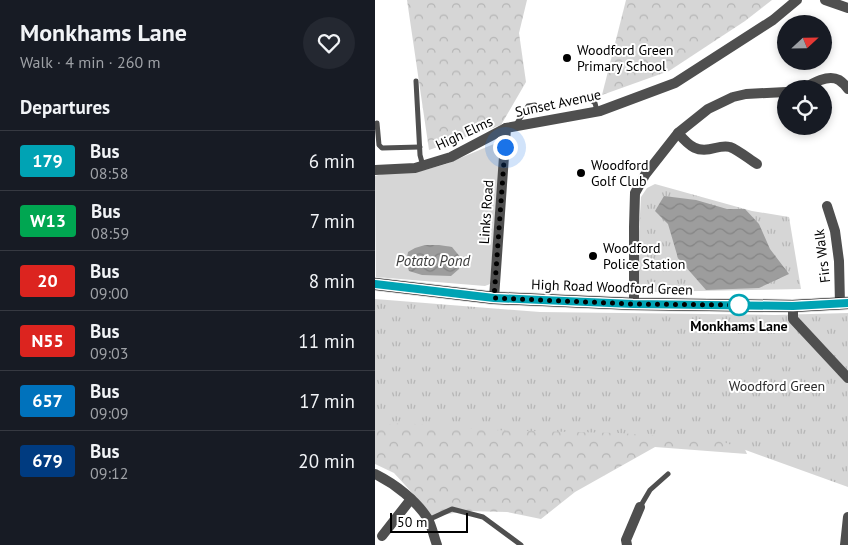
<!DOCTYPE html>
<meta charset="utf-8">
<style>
body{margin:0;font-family:"PT Sans",sans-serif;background:#242831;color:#f1f3f6;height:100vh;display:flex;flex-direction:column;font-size:19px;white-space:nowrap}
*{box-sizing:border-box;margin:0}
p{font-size:16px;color:#9ea1a6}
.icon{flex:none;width:28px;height:28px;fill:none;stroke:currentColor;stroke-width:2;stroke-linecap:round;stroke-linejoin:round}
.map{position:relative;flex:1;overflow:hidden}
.sheet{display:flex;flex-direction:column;background:#171b24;width:375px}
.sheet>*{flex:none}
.badge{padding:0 10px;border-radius:4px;font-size:18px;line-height:32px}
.needle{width:32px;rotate:68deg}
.tools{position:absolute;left:402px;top:15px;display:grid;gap:10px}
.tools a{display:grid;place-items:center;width:55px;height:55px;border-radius:50%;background:#171b24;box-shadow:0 2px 8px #0003;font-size:25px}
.scale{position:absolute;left:15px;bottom:12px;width:78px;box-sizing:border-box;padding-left:5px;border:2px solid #000;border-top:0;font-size:14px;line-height:18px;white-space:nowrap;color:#000;-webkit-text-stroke:4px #fff;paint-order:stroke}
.you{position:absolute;width:25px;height:25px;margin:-12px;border:4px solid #fff;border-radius:50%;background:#1a73e8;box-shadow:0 0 0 8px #1a73e833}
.map>.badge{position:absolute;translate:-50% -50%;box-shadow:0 0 0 2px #fff}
h2{padding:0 20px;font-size:19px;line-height:45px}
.round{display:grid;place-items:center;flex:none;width:52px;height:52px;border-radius:26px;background:#242831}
.summary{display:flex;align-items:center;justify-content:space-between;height:85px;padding:0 20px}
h1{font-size:24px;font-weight:700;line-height:38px}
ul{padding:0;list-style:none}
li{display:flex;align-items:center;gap:15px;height:60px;padding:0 20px;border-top:1px solid #363941}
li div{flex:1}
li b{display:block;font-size:19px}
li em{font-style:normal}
li .badge{min-width:55px;font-weight:700;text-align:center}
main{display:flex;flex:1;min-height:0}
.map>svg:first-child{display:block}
</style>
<main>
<section class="sheet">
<div class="summary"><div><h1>Monkhams Lane</h1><p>Walk · 4 min · 260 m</p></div><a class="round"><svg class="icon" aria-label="heart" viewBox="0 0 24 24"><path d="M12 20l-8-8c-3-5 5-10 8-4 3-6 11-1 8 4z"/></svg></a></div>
<h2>Departures</h2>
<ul>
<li><span class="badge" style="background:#00a3b4;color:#fff">179</span><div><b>Bus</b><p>08:58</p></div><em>6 min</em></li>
<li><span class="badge" style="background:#00a651;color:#fff">W13</span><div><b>Bus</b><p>08:59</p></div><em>7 min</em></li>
<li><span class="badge" style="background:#dc241f;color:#fff">20</span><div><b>Bus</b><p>09:00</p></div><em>8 min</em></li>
<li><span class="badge" style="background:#dc241f;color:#fff">N55</span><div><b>Bus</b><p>09:03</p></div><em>11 min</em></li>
<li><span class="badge" style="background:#0072bc;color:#fff">657</span><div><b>Bus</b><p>09:09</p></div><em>17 min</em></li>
<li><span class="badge" style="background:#003b80;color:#fff">679</span><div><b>Bus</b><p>09:12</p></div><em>20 min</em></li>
</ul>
</section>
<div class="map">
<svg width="473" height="545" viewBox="0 0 473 545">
<defs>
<pattern id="forest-crowns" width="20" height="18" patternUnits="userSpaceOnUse" patternTransform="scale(1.25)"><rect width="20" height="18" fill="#d6d6d6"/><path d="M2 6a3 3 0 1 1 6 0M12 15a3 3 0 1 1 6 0" fill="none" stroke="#b6b6b6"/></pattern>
<pattern id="park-tufts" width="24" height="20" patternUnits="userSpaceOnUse" patternTransform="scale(1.25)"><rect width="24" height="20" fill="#d6d6d6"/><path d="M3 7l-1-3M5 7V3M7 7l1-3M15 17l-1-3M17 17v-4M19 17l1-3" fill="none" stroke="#b6b6b6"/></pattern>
<pattern id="water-waves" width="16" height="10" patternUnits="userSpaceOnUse" patternTransform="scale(1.25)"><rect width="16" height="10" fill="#9d9d9d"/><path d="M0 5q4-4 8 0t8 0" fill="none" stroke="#858585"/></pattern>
</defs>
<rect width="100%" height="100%" fill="#fff"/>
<polygon fill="#d6d6d6" points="126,141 115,284 110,286 1,277 0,176 14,172 50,170 71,164"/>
<g fill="url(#forest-crowns)">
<polygon points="32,0 152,0 144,33 151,82 126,125 54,150"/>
<polygon points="251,0 397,0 370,21 294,71 227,95"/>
<polygon points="0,408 365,438 372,454 280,447 200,492 166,519 132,512 91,511 55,517 41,497 19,473 0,464"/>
</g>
<g fill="url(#park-tufts)">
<polygon points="280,184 377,211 414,217 426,289 272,292 264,289 264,231 266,197 272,188"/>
<polygon points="0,299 165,312 400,315 473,313 473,487 343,440 243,433 116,430 28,423 0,426"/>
</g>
<g fill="url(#water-waves)">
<polygon points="289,196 321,200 352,209 370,209 384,224 395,249 414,274 384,288 331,290 303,258 293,224 280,211"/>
<polygon points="50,245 64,245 77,247 86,258 84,269 76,276 47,275 34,271 31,262 33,252 40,248"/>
</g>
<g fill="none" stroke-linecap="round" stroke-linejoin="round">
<g stroke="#dbdbdb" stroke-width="14">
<polyline id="primary" points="0,284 119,298 259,304 418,306 473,303"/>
</g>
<g stroke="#4f4f4f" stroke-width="5">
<polyline points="41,81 45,155 48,166"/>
<polyline points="211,97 220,103 222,111"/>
<polyline points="2,123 4,145 7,148 45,147"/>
<polyline points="140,126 153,106 160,105"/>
<polyline points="265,507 275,490 293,474"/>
<polyline points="53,520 77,509 108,517 146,545"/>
</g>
<g stroke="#4f4f4f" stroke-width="10">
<polyline points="450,0 473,8"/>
<path d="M428 89C438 83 453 74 464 80 467 82 471 86 473 89"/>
<path d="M303 133C315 147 322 153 340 148 344 147 351 146 355 147 363 150 374 159 382 164"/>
<polyline points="0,170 40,168 76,157 131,128 225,111 300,83 398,20 422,0"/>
<polyline points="452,206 460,231 464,261 465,304"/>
<polyline points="119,298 131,128"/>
<polyline points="259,304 259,227 260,193 270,175 303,133 333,109 358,97 371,94 411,92"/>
<path d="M0 474C20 484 41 500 53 519 57 527 59 537 62 545"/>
<polyline points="7,536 36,499"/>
<polyline points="252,545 251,540 265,507"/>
<polyline points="470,545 473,517"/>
</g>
<polyline stroke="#4f4f4f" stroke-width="10" points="418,306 418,319 473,378"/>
<use href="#primary" stroke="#000" stroke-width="12"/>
</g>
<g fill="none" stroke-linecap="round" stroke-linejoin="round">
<g stroke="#fff" stroke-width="11">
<polyline id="line" points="0,284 119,298 258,304 418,306 473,303"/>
</g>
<use href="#line" stroke="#00a3b4" stroke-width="8"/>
<polyline stroke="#000" stroke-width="5" stroke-dasharray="0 9" points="130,147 119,298 258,304 365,305 364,305"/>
</g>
<g fill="#000" stroke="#fff" stroke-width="2">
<circle cx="192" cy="58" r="5"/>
<circle cx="206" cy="173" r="5"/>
<circle cx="218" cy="256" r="5"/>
</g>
<circle fill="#fff" stroke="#00a3b4" stroke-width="2.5" cx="364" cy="305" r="10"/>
<g text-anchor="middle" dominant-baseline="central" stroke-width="4" stroke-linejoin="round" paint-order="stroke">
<g font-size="14" fill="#000" stroke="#fff" text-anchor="start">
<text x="202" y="50">Woodford Green<tspan x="202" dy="16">Primary School</tspan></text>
<text x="216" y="165">Woodford<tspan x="216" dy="16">Golf Club</tspan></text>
<text x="228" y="248">Woodford<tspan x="228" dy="16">Police Station</tspan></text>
</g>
<g font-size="14" fill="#000" stroke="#fff">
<text transform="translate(183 103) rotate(-12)">Sunset Avenue</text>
<text transform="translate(89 133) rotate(-25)">High Elms</text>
<text transform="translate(111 212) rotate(-86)">Links Road</text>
<text transform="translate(447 256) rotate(-97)">Firs Walk</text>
<text transform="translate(237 287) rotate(2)">High Road Woodford Green</text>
</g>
<g font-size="14" font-weight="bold" fill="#000" stroke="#fff">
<text x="364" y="326">Monkhams Lane</text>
</g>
<g font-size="14" fill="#2d2d2d" stroke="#fff">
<text x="402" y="386">Woodford Green</text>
</g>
<g font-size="15" font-style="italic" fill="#3e3e3e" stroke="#fff">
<text x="58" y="260">Potato Pond</text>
</g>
</g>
</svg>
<div class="tools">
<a><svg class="needle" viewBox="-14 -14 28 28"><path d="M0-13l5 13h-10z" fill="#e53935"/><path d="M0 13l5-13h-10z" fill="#9ea1a6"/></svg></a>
<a><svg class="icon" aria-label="locate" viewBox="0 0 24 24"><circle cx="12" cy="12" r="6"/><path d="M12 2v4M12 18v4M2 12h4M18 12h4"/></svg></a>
</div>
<div class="scale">50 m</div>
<div class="you" style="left:130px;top:147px"></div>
</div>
</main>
